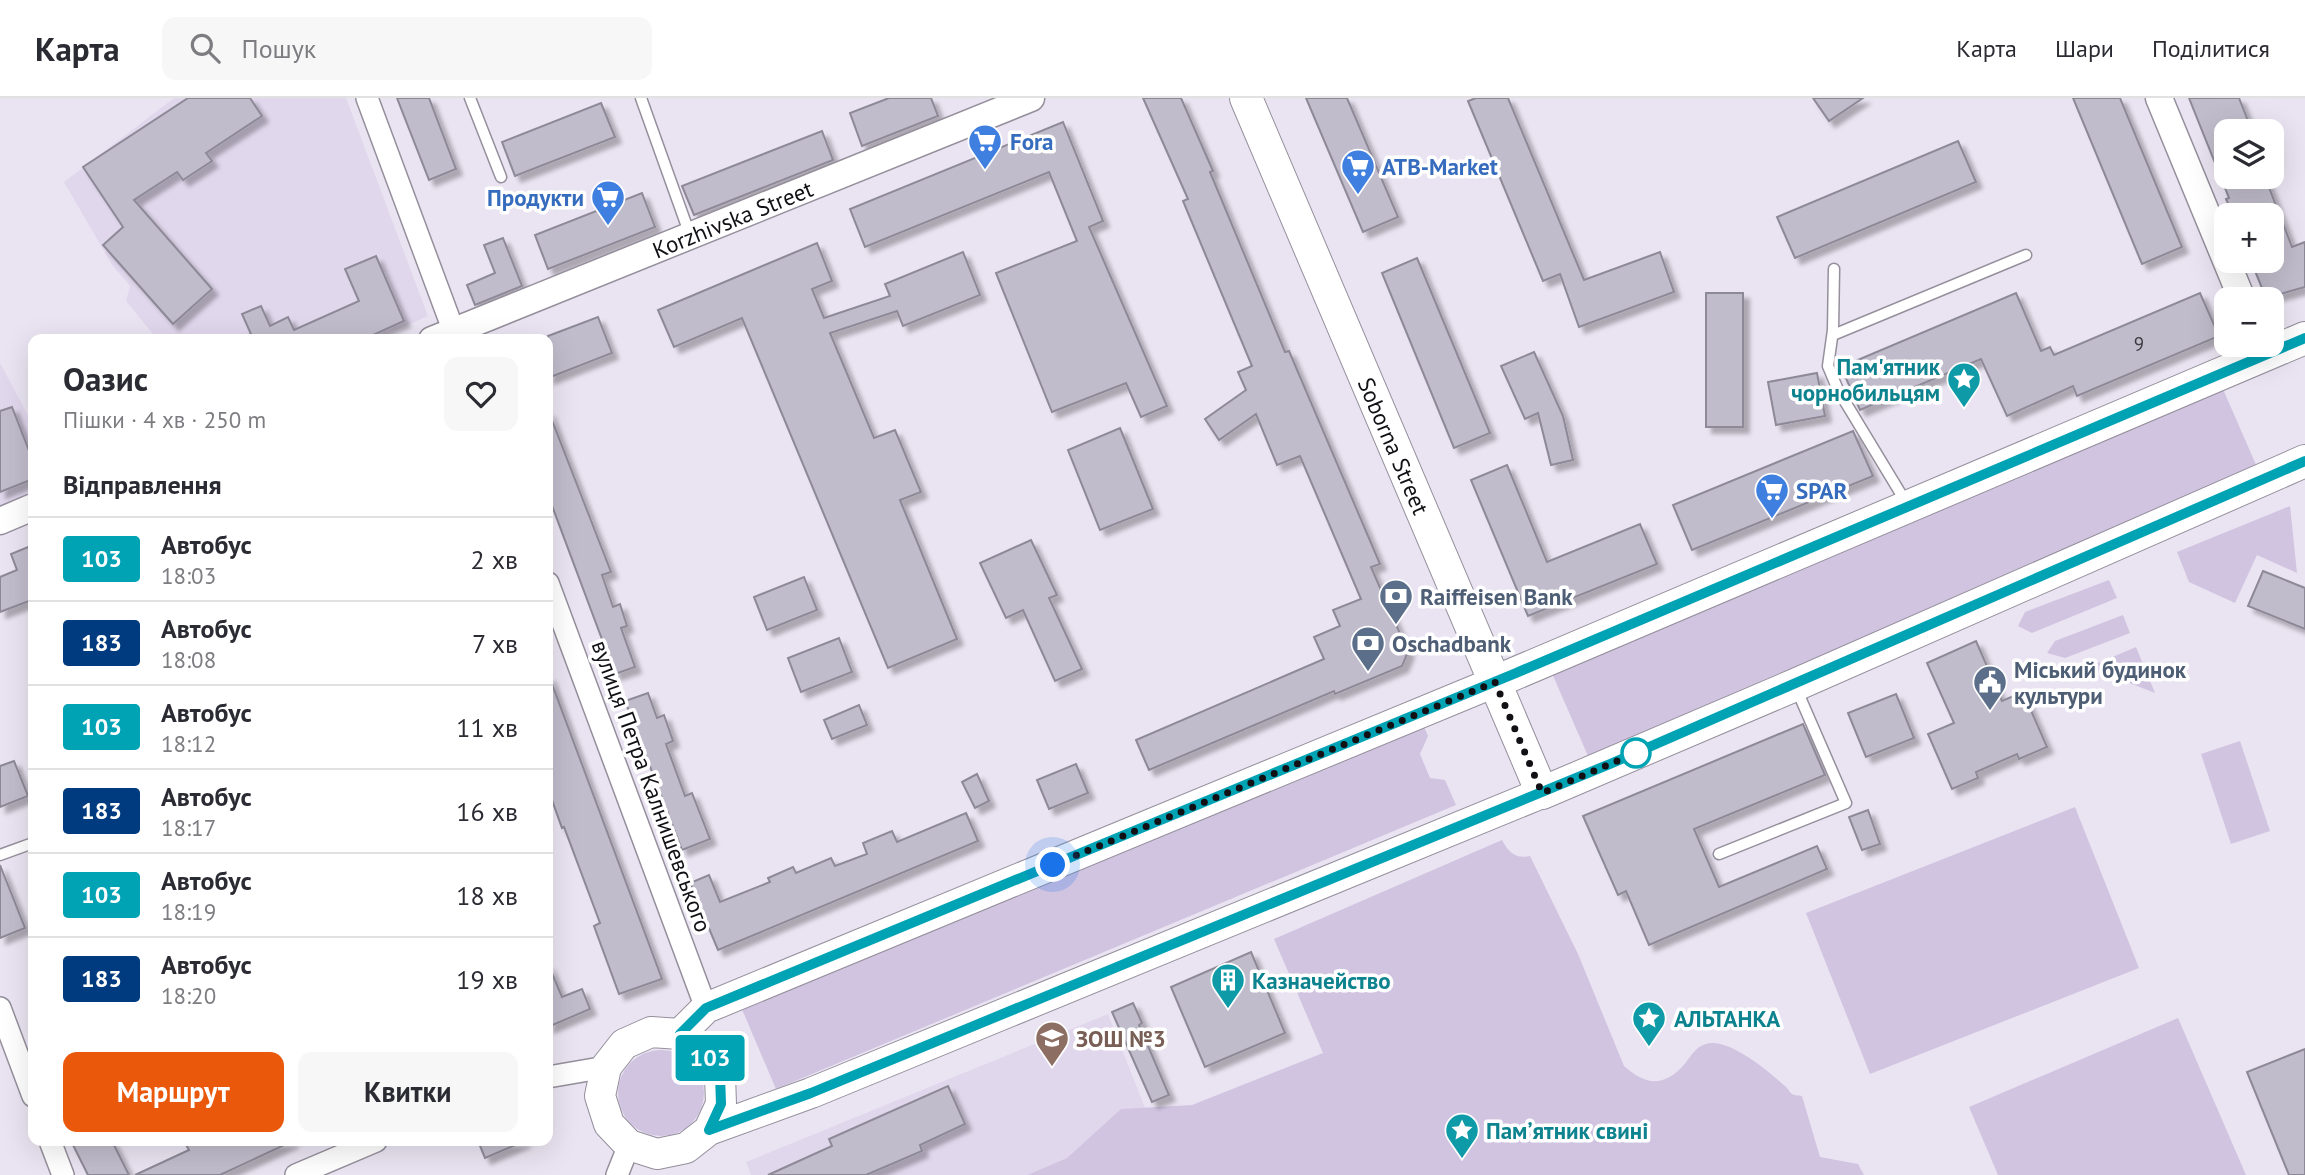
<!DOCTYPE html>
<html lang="uk">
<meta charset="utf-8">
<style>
body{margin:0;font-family:"PT Sans",sans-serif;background:#f7f7f7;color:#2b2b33;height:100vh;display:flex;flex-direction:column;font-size:26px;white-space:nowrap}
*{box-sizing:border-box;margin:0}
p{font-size:23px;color:#7c7c81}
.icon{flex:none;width:38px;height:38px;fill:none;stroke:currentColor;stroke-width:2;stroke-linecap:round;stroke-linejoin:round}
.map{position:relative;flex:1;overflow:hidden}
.panel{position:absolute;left:28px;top:236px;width:525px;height:812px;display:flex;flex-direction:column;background:#fff;border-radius:14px;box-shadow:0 7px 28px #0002}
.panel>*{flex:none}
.badge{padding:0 14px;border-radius:5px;font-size:24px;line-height:46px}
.controls{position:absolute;left:2214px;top:21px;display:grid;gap:14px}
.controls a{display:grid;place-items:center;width:70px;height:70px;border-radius:14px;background:#fff;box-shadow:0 7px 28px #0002;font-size:35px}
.you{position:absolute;width:35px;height:35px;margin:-18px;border:5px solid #fff;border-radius:50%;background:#1a73e8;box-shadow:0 0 0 10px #1a73e833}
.map>.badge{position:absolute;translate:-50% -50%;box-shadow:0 0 0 4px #fff}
h2{padding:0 35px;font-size:26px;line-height:63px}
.round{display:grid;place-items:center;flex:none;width:74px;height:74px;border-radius:14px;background:#f7f7f7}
.summary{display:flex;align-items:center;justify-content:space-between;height:119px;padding:0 35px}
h1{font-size:33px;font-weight:700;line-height:52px}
.primary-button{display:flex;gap:14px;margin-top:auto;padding:14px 35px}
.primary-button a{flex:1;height:80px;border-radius:14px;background:#ea580c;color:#fff;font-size:28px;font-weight:700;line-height:80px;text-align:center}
.primary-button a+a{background:#f7f7f7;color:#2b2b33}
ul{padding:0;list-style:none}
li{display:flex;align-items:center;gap:21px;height:84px;padding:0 35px;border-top:2px solid #e1e1e2}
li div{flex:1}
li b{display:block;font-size:26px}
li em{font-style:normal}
li .badge{min-width:77px;font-weight:700;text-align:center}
header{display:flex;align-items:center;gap:42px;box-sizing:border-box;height:98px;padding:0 35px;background:#fff;border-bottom:2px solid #e1e1e2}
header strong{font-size:33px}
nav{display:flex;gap:38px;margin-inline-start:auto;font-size:24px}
.search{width:490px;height:63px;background:#f7f7f7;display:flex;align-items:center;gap:18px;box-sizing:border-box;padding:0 24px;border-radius:14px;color:#7c7c81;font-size:26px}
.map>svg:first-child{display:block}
</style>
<header>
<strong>Карта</strong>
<div class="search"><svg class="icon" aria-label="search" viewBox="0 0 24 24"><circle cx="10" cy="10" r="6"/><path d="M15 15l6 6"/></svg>Пошук</div>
<nav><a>Карта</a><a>Шари</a><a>Поділитися</a></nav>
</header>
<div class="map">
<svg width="2305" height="1077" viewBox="0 0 2305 1077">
<defs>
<filter id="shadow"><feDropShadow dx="6" dy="6" stdDeviation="2" flood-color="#0004"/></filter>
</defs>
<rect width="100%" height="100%" fill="#eae4f2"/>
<g fill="#e1d7ed">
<polygon points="174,0 346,0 428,218 376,241 157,241 126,203 130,188 112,167 64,84"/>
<polygon points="0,265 33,327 33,397 0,411"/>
<polygon points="1108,916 1151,1025 1027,1077 751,1077 746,1064"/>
</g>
<g fill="#d1c4e1">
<polygon points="2219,282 2257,369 1588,658 1551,573"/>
<polygon points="2290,408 2297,475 2257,457 2235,505 2189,484 2177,454"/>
<polygon points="2109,482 2117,500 2032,535 2018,528 2025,514"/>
<polygon points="2123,517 2130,535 2065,560 2047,555 2055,543"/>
<polygon points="2136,549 2155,595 2089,569"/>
<polygon points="1422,624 1428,638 1420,656 1430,680 1445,682 1456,707 776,991 741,909"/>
<polygon points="2240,643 2270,733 2231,746 2201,656"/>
<polygon points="2075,709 2139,870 1870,976 1806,815"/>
<path d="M1502 742C1509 755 1516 761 1530 758L1578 856 1624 968C1643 985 1660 990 1680 971 1691 961 1694 946 1712 945 1735 945 1768 973 1785 988 1788 990 1789 994 1792 996 1795 998 1799 997 1802 998L1820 1059 1858 1066 1864 1077H1027L1067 1060 1121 1011 1192 1007 1323 955 1274 841Z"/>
<polygon points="2178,920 2246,1077 1998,1077 1969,1009"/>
<circle cx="661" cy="995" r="43"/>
</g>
<g fill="#c0bccb" stroke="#8d8997" stroke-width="2" filter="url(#shadow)">
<polygon points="188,0 250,0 262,18 206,55 212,63 183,82 177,74 134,102 212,191 173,226 103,147 123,129 83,69"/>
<polygon points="397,0 429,0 456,71 429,82"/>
<polygon points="889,0 931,0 938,18 862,48 850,15"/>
<polygon points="1143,0 1181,0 1213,73 1210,74 1285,254 1289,253 1380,466 1371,469 1408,554 1402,568 1335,596 1334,593 1149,672 1136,642 1324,561 1314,539 1340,528 1333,512 1361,501 1300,358 1277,367 1256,316 1219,342 1205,321 1246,292 1238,274 1252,268 1183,103 1188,101"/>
<polygon points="1306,0 1347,0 1398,119 1363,134"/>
<polygon points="1476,0 1508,0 1584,182 1660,154 1674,194 1579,229 1560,176 1543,183 1468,3"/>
<polygon points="1813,0 1863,0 1829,23"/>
<polygon points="2073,0 2120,0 2182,149 2142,166"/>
<polygon points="2189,0 2239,0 2252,33 2226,33 2226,79 2265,79 2292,149 2305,144 2305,189 2266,200 2251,163 2272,163 2272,117 2233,117 2226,101 2229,100"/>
<polygon points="601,5 615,39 515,78 502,44"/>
<polygon points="1063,24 1103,123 1089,129 1167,308 1141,319 1126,285 1052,314 996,175 1077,143 1049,74 865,149 850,111"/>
<polygon points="822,33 833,62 694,117 682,88"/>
<polygon points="1958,43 1976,84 1795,160 1777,119"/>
<polygon points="642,95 655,129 548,171 535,137"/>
<polygon points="503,140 522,188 475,207 467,187 495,175 484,147"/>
<polygon points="817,145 832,183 812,191 824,220 890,198 885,186 963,154 980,197 903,228 897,213 830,235 874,340 895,332 921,394 900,402 957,541 888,570 742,220 674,249 658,212"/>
<polygon points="376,158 404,223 362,242 238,242 251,236 242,216 261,208 270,228 288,219 294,232 359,203 345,171"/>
<polygon points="1417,160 1490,335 1454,350 1382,175"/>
<rect x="1706" y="195" width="37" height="134"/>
<polygon points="2016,195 2041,253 2050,249 2054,257 2200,195 2219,238 2077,298 2073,288 2007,318 1981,261 1860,312 1841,269"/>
<polygon points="598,219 612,255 548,280 548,238"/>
<polygon points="1534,254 1563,318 1573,362 1551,367 1538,315 1525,321 1501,268"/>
<polygon points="1817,275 1825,318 1776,327 1768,284"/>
<polygon points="12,309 33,363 33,381 0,394 0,313"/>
<polygon points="548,312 611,474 602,477 613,509 620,506 627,528 621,530 635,569 615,576 548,397"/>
<polygon points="1120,330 1153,411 1100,432 1068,352"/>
<polygon points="1853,333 1873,378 1692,452 1673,407"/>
<polygon points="1507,367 1547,464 1640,426 1657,466 1528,518 1471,382"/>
<polygon points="1031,442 1057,497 1049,500 1082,571 1055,583 1023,512 1006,520 980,465"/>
<polygon points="33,447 33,510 29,503 0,514 0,479 17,472 11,456"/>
<polygon points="2263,473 2305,490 2305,531 2248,508"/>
<polygon points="804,479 817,512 767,532 754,499"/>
<polygon points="839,540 852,574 801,594 788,560"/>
<polygon points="1976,543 2002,603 2023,594 2047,649 2019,661 2017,656 1976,674 1978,680 1952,691 1928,636 1954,625 1927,565"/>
<polygon points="548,578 549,578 662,881 619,896 594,828 600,825 564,729 562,730 548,691"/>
<polygon points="648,595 657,620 664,617 673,643 666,646 685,698 692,695 710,741 682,752 625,603"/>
<polygon points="1896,596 1914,640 1866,659 1848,615"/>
<polygon points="859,607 867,627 832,641 824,622"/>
<polygon points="1803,626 1825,677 1694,731 1719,789 1817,748 1827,771 1649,847 1626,793 1618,797 1583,718"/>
<polygon points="14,663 28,698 0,709 0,668"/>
<polygon points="1076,666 1088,695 1049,711 1037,682"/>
<polygon points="977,676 989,703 975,710 962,684"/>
<polygon points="1868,712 1880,746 1862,752 1849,719"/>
<polygon points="966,715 978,743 718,852 690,785 709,777 720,804 770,784 768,780 793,769 796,775 831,760 835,768 867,756 863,745 892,733 897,744"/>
<polygon points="0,767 25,830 0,840"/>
<polygon points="1251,854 1285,935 1205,969 1171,889"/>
<polygon points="548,866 562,899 582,891 590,911 548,929"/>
<polygon points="1133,905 1142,925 1139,927 1169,997 1152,1004 1112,914"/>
<polygon points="2305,951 2305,1077 2289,1077 2247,974"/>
<polygon points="948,988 965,1026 920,1047 922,1053 866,1077 768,1077 832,1048 829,1041"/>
<polygon points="71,1043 112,1043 129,1077 88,1077"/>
<polygon points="184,1043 293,1043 220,1077 135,1077 189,1052"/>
<polygon points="478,1043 525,1043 485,1060"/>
</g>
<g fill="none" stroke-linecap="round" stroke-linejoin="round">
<g stroke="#958f9c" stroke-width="13">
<g id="service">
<polyline points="470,0 501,79"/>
<polyline points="641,0 690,137"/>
<polyline points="1834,171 1833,232 1828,268 1838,292 1907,406"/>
<polyline points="1833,237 2026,157"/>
<polyline points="1719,756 1846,705 1796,590"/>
<polyline points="0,757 33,745"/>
</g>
</g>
<g stroke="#958f9c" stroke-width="24">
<g id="minor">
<polyline points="367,0 457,242"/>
<polyline points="548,485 706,910"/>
<polyline points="0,910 33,998"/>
<polyline points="548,979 606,969"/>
<polyline points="50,1043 63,1077"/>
<polyline points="296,1077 376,1043"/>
<polyline points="617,1077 629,1047"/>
</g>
</g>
<g stroke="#958f9c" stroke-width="29">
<g id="tertiary">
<polyline points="2159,0 2242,201"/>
<path id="s1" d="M432 242 1031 0"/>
<polyline points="0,423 33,409"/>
</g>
</g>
<g stroke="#958f9c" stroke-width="32">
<g id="secondary">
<polyline points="680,936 706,910 1495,584"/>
<polyline points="709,1032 721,1006 720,977 705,952 680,936 651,934 624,946 606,969 600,998 609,1026 629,1047 657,1056 686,1050 709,1032 811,995 1542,695"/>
</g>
</g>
<g stroke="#958f9c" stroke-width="34">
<g id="primary">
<path id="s2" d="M1246 0 1542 695 1795 587 2305 363"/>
<polyline points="1495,584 2305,240"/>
</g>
</g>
<use href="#service" stroke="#fff" stroke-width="10"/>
<use href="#minor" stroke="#fff" stroke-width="21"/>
<use href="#tertiary" stroke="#fff" stroke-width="26"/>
<use href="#secondary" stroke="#fff" stroke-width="30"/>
<use href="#primary" stroke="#fff" stroke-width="32"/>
</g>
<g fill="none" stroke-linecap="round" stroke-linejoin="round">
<g stroke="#fff" stroke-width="16">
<polyline id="line" points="2305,240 1516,575 706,910 680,936 705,952 720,977 721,1006 709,1032 811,995 1610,666 2305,363"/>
</g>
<use href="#line" stroke="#00a3b4" stroke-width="10"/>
<polyline stroke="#121015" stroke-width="7" stroke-dasharray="0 12.6" points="1053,767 1495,584 1542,695 1636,655"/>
</g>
<defs>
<g id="supermarket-pin" transform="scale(1.75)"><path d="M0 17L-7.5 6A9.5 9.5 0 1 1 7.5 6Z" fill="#3f7fe0" stroke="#fff"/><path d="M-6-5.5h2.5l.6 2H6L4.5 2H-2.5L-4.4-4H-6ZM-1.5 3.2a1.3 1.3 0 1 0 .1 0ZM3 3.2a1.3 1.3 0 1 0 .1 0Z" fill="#fff"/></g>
<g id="sight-pin" transform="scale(1.75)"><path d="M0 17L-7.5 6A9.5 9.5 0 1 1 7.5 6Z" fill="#0f9aa8" stroke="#fff"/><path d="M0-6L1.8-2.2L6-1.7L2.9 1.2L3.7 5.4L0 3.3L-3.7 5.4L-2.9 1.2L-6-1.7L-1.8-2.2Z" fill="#fff"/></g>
<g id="bank-pin" transform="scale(1.75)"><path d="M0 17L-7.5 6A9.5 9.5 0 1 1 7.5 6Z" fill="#5c6f8a" stroke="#fff"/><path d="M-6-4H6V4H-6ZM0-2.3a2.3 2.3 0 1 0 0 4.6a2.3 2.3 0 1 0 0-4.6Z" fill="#fff"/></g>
<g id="civic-pin" transform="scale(1.75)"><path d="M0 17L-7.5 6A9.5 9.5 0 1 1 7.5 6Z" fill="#5c6f8a" stroke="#fff"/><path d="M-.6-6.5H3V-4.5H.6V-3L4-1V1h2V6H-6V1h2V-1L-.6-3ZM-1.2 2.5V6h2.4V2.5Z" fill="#fff"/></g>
<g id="building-pin" transform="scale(1.75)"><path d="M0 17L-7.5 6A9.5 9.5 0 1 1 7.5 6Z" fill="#0f9aa8" stroke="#fff"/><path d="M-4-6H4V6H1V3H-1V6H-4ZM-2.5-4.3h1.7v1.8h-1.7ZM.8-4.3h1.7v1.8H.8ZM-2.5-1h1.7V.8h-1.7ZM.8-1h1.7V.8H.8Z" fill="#fff"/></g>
<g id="school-pin" transform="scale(1.75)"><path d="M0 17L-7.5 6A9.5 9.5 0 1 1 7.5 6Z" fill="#8d6e63" stroke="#fff"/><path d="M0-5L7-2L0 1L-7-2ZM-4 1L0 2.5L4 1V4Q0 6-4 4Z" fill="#fff"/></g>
</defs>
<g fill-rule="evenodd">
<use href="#supermarket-pin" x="985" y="43"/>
<use href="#supermarket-pin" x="1358" y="68"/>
<use href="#supermarket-pin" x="608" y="99"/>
<use href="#sight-pin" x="1964" y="281"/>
<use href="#supermarket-pin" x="1772" y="392"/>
<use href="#bank-pin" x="1396" y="498"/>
<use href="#bank-pin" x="1368" y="545"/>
<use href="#civic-pin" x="1990" y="584"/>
<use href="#building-pin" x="1228" y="882"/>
<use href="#sight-pin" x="1649" y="920"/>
<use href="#school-pin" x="1052" y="940"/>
<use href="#sight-pin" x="1462" y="1032"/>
</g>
<circle fill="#fff" stroke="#00a3b4" stroke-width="3.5" cx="1636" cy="655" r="14"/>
<g text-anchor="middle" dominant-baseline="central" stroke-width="7" stroke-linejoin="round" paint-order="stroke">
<g font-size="19" fill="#3e3b42">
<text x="2139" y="246">9</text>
</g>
<g font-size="23" font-weight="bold" fill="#366cbe" stroke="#fff" text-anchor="start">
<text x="1010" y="43">Fora</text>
<text x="1382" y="68">ATB-Market</text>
<text x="584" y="99" text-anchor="end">Продукти</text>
<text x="1796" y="392">SPAR</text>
</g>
<g font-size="23" fill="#121015" stroke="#fff">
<text stroke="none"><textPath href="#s1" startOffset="324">Korzhivska Street</textPath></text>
<text stroke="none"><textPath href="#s2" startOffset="378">Soborna Street</textPath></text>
<text transform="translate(652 688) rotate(70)">вулиця Петра Калнишевського</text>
</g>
<g font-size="23" font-weight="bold" fill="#0d838f" stroke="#fff" text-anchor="start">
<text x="1940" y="268" text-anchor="end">Пам'ятник<tspan x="1940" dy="26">чорнобильцям</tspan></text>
<text x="1252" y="882">Казначейство</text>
<text x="1674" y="920">АЛЬТАНКА</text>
<text x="1486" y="1032">Памʼятник свині</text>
</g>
<g font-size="23" font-weight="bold" fill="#4e5e75" stroke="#fff" text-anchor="start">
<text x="1420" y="498">Raiffeisen Bank</text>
<text x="1392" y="545">Oschadbank</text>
<text x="2014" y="571">Міський будинок<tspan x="2014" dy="26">культури</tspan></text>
</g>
<g font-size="23" font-weight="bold" fill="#785e54" stroke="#fff" text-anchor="start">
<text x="1076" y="940">ЗОШ №3</text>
</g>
</g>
</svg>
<div class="controls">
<a><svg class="icon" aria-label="layers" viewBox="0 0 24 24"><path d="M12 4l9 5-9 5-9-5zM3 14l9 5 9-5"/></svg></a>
<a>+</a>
<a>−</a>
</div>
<div class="you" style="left:1053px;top:767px"></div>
<b class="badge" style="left:710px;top:960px;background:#00a3b4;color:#fff">103</b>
<section class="panel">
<div class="summary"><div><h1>Оазис</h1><p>Пішки · 4 хв · 250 m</p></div><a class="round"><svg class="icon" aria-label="heart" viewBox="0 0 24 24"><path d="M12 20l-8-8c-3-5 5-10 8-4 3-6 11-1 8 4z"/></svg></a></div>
<h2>Відправлення</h2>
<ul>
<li><span class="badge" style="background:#00a3b4;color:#fff">103</span><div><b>Автобус</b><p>18:03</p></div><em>2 хв</em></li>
<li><span class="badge" style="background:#003b80;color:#fff">183</span><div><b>Автобус</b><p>18:08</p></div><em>7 хв</em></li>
<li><span class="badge" style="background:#00a3b4;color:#fff">103</span><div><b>Автобус</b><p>18:12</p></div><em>11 хв</em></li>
<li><span class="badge" style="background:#003b80;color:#fff">183</span><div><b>Автобус</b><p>18:17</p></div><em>16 хв</em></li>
<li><span class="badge" style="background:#00a3b4;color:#fff">103</span><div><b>Автобус</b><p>18:19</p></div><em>18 хв</em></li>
<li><span class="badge" style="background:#003b80;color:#fff">183</span><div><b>Автобус</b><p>18:20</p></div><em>19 хв</em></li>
</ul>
<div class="primary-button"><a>Маршрут</a><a>Квитки</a></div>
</section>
</div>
